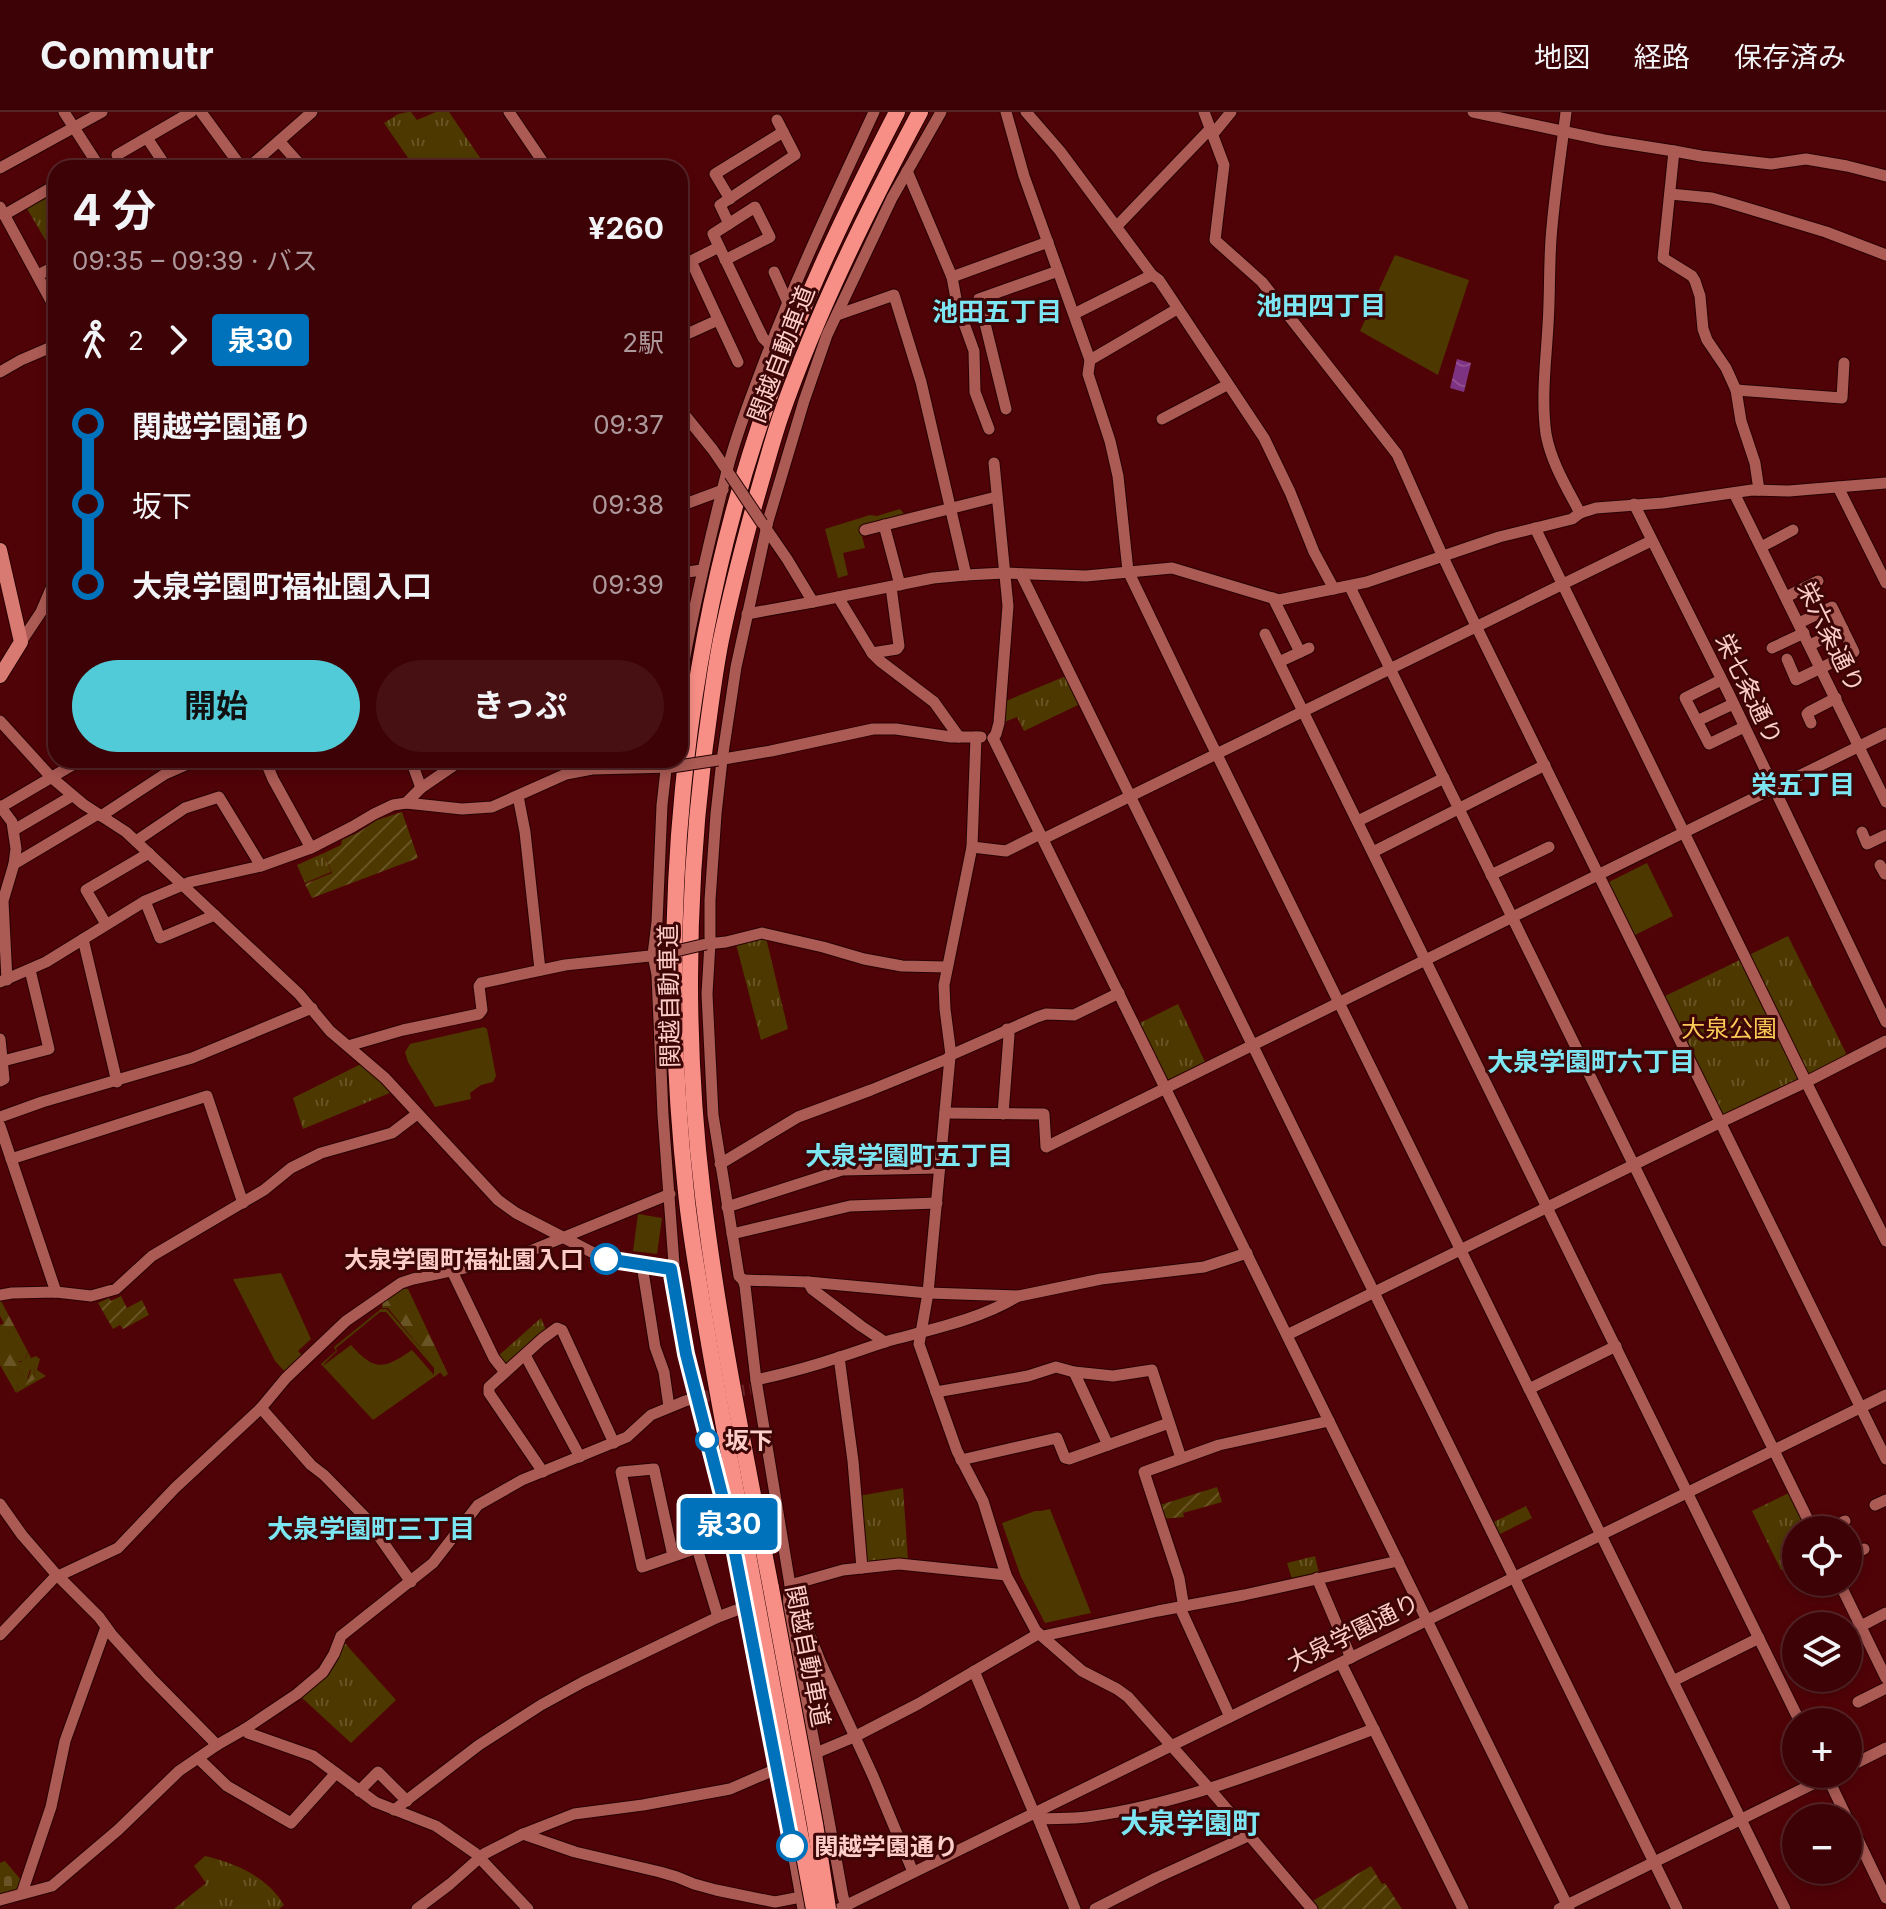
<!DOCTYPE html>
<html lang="ja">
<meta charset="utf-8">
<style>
body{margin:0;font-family:Inter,"Noto Sans JP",sans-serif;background:#471013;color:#f1f3f6;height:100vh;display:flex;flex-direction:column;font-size:30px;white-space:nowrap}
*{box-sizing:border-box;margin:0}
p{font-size:26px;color:#ac979a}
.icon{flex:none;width:44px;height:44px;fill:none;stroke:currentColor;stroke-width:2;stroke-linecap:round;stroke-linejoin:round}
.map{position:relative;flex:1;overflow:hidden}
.sheet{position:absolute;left:48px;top:48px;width:640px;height:608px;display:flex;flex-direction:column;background:#3c0205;border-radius:24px;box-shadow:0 4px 12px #0003,0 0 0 2px #552427}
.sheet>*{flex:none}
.badge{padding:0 16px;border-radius:6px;font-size:28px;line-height:52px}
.tools{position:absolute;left:1782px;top:1404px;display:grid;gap:16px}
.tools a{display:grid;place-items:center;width:80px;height:80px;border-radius:50%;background:#3c0205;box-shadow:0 4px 12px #0003,0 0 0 2px #552427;font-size:40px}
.map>.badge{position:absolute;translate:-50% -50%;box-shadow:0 0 0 4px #fff}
.legs{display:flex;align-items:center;gap:12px;height:88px;padding:0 24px;font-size:26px}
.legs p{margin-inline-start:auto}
.headline{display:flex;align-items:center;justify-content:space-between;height:136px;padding:0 24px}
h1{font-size:44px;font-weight:700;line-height:60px}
.action{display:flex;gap:16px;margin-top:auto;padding:16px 24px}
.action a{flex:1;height:92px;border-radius:48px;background:#52cbd9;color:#111;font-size:32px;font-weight:700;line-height:92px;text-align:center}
.action a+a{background:#471013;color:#f1f3f6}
ul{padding:0 24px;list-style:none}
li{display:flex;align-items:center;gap:28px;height:80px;font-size:30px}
li i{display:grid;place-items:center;width:12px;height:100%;margin:0 10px;background:currentColor}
li i::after{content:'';width:20px;height:20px;margin:-10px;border:6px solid;border-radius:50%;background:#3c0205}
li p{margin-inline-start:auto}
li:first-child i{background:linear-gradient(#0000 50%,currentColor 0)}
li:last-child i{background:linear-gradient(currentColor 50%,#0000 0)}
header{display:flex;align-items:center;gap:48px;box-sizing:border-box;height:112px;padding:0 40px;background:#3c0205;border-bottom:2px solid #552427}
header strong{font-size:38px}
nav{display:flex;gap:44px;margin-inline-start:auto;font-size:28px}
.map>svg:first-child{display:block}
</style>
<header>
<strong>Commutr</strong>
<nav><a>地図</a><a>経路</a><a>保存済み</a></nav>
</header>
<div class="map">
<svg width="1886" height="1797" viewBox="0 0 1886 1797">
<defs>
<pattern id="forest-firs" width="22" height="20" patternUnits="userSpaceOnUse" patternTransform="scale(2)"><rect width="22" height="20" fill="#4d3800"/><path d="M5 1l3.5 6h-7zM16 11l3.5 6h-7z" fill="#685424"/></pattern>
<pattern id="cemetery-stones" width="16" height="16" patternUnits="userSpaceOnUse" patternTransform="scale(2)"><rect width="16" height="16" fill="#4d3800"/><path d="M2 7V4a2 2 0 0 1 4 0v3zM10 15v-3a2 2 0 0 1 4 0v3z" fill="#685424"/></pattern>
<pattern id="park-tufts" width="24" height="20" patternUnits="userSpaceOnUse" patternTransform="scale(2)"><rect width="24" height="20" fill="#4d3800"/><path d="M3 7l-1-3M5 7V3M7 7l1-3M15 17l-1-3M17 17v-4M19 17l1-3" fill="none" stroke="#685424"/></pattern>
<pattern id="garden-furrows" width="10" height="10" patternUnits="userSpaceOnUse" patternTransform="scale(2)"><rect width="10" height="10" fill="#4d3800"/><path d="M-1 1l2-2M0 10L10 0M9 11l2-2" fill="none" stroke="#685424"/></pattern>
<pattern id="water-waves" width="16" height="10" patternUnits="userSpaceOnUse" patternTransform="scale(2)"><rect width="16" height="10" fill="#7e3282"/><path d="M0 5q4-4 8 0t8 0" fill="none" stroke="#914e92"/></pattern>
</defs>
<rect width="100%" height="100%" fill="#500307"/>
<g fill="#4d3800" fill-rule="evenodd">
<polygon points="1395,143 1469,168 1438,263 1360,219"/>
<polygon points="900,397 905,403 860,416 865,436 843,441 848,463 838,466 825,417 870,403 877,404"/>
<polygon points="1647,751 1673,804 1633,824 1607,771"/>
<polygon points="484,915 487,917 496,964 493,970 481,973 470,981 471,987 435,995 408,950 405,940 410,932"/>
<polygon points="638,1102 662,1106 657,1142 633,1139"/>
<polygon points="281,1161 311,1227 298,1239 303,1244 286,1261 275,1249 233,1167"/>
<path d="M381 1197H387L441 1260 373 1308 321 1252 336 1239 334 1235ZM380 1200H386L434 1256V1263L412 1238C384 1257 375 1260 351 1233L324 1253V1252L337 1239 336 1236Z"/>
<polygon points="28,1240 31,1246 36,1244 40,1247 37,1258 46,1264 16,1281 18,1272 28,1272 35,1265 34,1256 30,1258 27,1267 17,1256 17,1249 21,1250 26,1246"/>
<polygon points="1050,1397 1091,1501 1045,1511 1021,1465 1002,1411 1035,1399 1041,1399"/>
</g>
<g fill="url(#forest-firs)">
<polygon points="402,1176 408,1177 448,1262 444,1265 388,1196 382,1196 383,1188"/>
<polygon points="0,1187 28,1240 24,1249 17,1249 17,1256 28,1267 32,1255 34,1256 35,1267 26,1273 18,1272 16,1281 0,1253 0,1213 4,1211 0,1204"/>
</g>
<polygon fill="url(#cemetery-stones)" points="5,1749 21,1768 17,1779 0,1785 0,1751"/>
<g fill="url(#park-tufts)">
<polygon points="408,0 411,0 417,8 436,0 449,0 487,56 415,56 384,11 398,2"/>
<polygon points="56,78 56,146 26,95"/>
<polygon points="1066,564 1080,592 1024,619 1017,605 1002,611 1006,589"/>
<polygon points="324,741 331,760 305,771 297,753"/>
<polygon points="1788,824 1847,943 1808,964 1749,843"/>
<polygon points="763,826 766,826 788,917 761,928 736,832"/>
<polygon points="1744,846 1799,968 1727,1003 1722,1002 1663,885"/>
<polygon points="1178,892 1206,952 1171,969 1165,967 1138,912"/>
<polygon points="361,952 392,980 303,1017 293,986"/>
<polygon points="541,1206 546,1218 508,1252 504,1251 498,1244"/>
<polygon points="903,1376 908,1448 868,1451 865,1447 859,1384"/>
<polygon points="1793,1379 1812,1418 1796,1418 1796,1431 1784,1436 1792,1453 1781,1458 1752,1399"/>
<polygon points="1526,1394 1532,1406 1498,1423 1492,1411"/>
<polygon points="1315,1444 1319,1461 1292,1467 1287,1451"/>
<polygon points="342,1528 396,1588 351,1631 301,1585"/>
<path d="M205 1744C235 1751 268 1765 284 1793L279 1797H174L206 1771 194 1754Z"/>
</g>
<g fill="url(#garden-furrows)">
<polygon points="402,700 418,746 312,786 305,772 332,761 324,741 341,733 342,728 359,720 377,708"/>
<polygon points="121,1184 127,1196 142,1188 149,1203 123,1217 120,1213 113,1217 98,1191 109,1186 111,1189"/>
<polygon points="1217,1375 1222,1390 1183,1401 1184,1405 1162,1407 1160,1393"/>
<polygon points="1371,1754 1382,1772 1385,1771 1402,1797 1317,1797 1311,1790"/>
</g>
<polygon fill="url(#water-waves)" points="1457,247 1471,251 1464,280 1450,276"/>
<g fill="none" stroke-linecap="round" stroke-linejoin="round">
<polyline stroke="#6a2124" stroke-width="11" stroke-dasharray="11 5.5" stroke-linecap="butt" points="701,1285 751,1277"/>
<g stroke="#260203" stroke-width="13">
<g id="minor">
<polyline points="64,0 100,56"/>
<polyline points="201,0 242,56"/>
<polyline points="509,0 547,56"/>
<polyline points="1006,0 1024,64 1090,248 1088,262 1110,329 1118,364 1128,459 1193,594 1785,1797"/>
<polyline points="1026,0 1060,39 1152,163 1159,168 1264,326 1290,380 1314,440 1334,477"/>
<polyline points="1204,0 1224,53 1215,128 1262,170 1397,342 1443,445 1476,514 1886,1347"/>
<polyline points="1473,0 1604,28 1674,39 1663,146 1692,164 1695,169 1700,184 1703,217 1707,228 1726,256 1736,278 1741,309 1755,351 1759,378"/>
<path d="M1566 0C1561 42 1554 85 1551 127 1549 156 1550 184 1548 213 1546 249 1541 286 1546 322 1551 350 1567 376 1580 401"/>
<polyline points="1213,22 1231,0"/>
<polyline points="147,26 167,56"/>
<polyline points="279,29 303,56"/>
<polyline points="1674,39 1701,44 1771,52 1806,47 1847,54 1886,64"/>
<polyline points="117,43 191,0"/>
<polyline points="0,56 102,0"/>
<polyline points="84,56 95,49"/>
<polyline points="248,56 312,0"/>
<polyline points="907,59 952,165 957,192 974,239 975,280 989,317"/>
<polyline points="1670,82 1712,86 1730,91 1826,120 1886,143"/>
<polyline points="730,87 715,62 783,20"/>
<polyline points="0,95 56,198"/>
<polyline points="4,103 56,73"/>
<polyline points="729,112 720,93 795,43 777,8"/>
<polyline points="1117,114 1211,16"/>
<polyline points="719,135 691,149 738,250"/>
<polyline points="725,148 770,125 755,95 713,122 763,226 770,233"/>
<polyline points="774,160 788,191"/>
<polyline points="38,163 56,154"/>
<polyline points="952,165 1048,130"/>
<polyline points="1074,202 1152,163"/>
<polyline points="837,203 894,183 921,270 966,463"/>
<polyline points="687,222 718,208"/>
<polyline points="1090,248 1177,197"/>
<polyline points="0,260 21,248 56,233"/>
<polyline points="1736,278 1842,286 1844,251"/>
<polyline points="680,297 713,338 728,360"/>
<polyline points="1006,297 979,187 1058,159"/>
<polyline points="1162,307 1227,273"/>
<polyline points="1838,375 1886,471"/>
<polyline points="1734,381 1886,690"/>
<polyline points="1634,392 1729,582 1886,910"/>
<polyline points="680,394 723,378"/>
<polyline points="884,413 900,473"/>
<polyline points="765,415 787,447 813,490 933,466 966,463 1005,461 1086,464 1172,456 1279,488 1367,470 1499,425 1572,407 1580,401 1596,396 1663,391 1752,378 1789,379 1886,371"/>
<polyline points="1535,416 1806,970 1886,1129"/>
<polyline points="865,418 996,385"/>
<polyline points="1761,435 1793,418"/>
<polyline points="680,461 702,458"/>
<polyline points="1021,462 1677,1797"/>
<polyline points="1350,475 1813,1418"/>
<polyline points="838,485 872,541 880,549 934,590 959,625"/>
<polyline points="1786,485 1818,469"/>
<polyline points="1273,486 1300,540"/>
<polyline points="747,502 813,490"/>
<polyline points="1265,522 1800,1610"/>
<polyline points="21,530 41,500 56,465"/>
<polyline points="1810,533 1843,517"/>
<polyline points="1772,536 1804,521"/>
<polyline points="872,541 897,537 899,534 891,475"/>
<polyline points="1787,547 1796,568 1854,540 1832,495 1799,511"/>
<polyline points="1279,550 1309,536"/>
<polyline points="1721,568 1685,586 1709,632 1744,615"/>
<path d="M680 572C692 500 709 430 727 359 735 326 748 293 760 261 793 172 834 86 874 0"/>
<polyline points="0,609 51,665 83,692 126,720 299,882 330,919 385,966 498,1088 516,1101 609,1149 671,1157 681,1220 696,1286 729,1410 778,1657 803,1797"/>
<polyline points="1697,609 1733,592"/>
<polyline points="1811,611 1807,602 1809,600 1836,586"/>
<polyline points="993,626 1569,1797"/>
<polyline points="993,626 996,622 999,611 1008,494 994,351"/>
<polyline points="265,648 273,667 311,736"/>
<polyline points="411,648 421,676"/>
<polyline points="718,648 771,639 873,617 896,617 951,625 981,625"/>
<polyline points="667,649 662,693 657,810 653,843 657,863 663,1003 674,1152 671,1157"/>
<polyline points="518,684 525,720 540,858"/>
<polyline points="406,691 421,676 462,648"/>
<polyline points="0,694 12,710 16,737 14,752 3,789 7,868"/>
<polyline points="1,695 81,648"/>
<polyline points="101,704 165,662 197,648"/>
<polyline points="1358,709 1444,666"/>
<polyline points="14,718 72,684"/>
<polyline points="1862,720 1867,732 1886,723"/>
<polyline points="1043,727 1651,429"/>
<polyline points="136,729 185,696 219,685 261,754"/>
<polyline points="972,735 1006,739 1040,722"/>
<polyline points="1373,740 1545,653"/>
<polyline points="14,752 98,702"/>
<polyline points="1880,753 1885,762 1886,761"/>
<polyline points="1491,763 1549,735"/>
<polyline points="145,789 160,826 215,803"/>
<polyline points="106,812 86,778 149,741"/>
<polyline points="83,827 117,970"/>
<polyline points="706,832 726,830 762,821 823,835 864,847 902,854 947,855"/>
<polyline points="0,870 46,850 145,789 190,770 261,754 311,736 352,715 374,702 393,693 406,691 462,697 492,695 566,662 592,657 672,655"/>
<polyline points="0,927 4,967 0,969"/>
<polyline points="348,934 403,918 479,902 482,898 479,874 481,871 565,853 659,843"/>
<polyline points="951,943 945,897 944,873 972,735 976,625"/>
<polyline points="950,945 928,1181 919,1232 957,1339 983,1389 1006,1463 1036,1519 1082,1559 1117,1577 1128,1585 1208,1675 1312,1797"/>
<polyline points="3,949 49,937 30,858"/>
<polyline points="945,1001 1044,1002 1046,1035 1886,621"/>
<polyline points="1003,1002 1009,923 1007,917"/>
<polyline points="0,1005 42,990 192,946 312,896"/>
<polyline points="0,1014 56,1180"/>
<polyline points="11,1047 207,984 243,1091"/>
<polyline points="720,1052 798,1005 871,978 947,947 951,943 1037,905 1046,902 1074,903 1119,881"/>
<polyline points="727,1095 842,1058 940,1056"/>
<polyline points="732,1122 850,1094 937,1091"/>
<polyline points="642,1153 655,1235 664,1260 669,1295"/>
<polyline points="452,1159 494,1246 505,1260"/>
<polyline points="743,1168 808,1170 928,1181 1019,1184 1101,1167 1204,1155 1247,1141"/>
<polyline points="808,1170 812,1177 861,1214 885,1230"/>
<polyline points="0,1183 12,1181 56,1180 91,1184 116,1177 152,1144 264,1078 291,1056 321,1041 392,1021 417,1002"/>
<polyline points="1287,1223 1721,1010 1806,970 1886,929"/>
<polyline points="525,1243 580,1345"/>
<polyline points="839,1245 853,1349 862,1456"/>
<polyline points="1074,1260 1108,1333"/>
<path d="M756 1268C784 1262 813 1254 840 1245 856 1240 872 1234 888 1229 929 1218 982 1207 1018 1184"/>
<polyline points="1529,1277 1616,1234"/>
<polyline points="936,1280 1028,1264 1056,1255 1074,1260 1113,1264 1152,1258 1181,1346"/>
<polyline points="261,1296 311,1353 324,1363 366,1406 411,1470"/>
<polyline points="961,1348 1057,1326 1065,1346 1069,1347 1169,1311"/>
<polyline points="543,1360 489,1281 489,1275 542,1227 557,1216 562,1218 614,1331"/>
<polyline points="0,1392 22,1423 55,1461 99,1505 112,1523 150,1565 217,1633"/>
<polyline points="1875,1393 1886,1388"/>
<polyline points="1826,1418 1845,1409"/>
<polyline points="694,1426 718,1505"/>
<polyline points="673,1444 654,1357 621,1360 642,1455 697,1436"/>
<polyline points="1848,1445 1864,1437"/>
<polyline points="1317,1466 1351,1546"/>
<polyline points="1839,1470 1886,1566"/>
<polyline points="790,1473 843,1458 899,1452 1006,1463"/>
<path d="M789 1480C786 1513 800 1556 806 1589 819 1654 831 1719 843 1785L847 1797"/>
<polyline points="1861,1514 1886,1501"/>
<polyline points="0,1523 54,1466 118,1436 175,1376 261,1296 286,1266 346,1209 401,1171 413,1167 493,1150 530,1139 670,1082"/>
<polyline points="1043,1524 1158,1499 1244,1483 1398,1449"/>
<polyline points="1341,1551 1463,1797"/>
<polyline points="974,1559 1034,1701"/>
<polyline points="1673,1569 1759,1526"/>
<polyline points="1858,1590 1886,1576"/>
<polyline points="1230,1605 1182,1500 1183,1490 1179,1466 1144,1360 1219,1333 1329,1309"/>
<polyline points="245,1617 248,1621 313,1644 375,1690 436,1714 475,1741 528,1797"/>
<polyline points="198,1646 227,1674 291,1711 336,1661"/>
<polyline points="797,1649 854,1625 918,1592 1038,1522"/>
<polyline points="1848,1655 1886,1636"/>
<polyline points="1826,1662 1847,1706"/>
<polyline points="359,1679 378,1660 407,1689"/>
<polyline points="394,1698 479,1633 541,1593 583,1570 718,1505 750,1493"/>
<polyline points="1036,1701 1075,1797"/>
<path d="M1039 1707C1055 1706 1071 1707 1087 1705 1184 1692 1282 1651 1374 1617"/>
<polyline points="1848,1707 1886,1786"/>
<polyline points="523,1722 575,1740 660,1760 677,1765 694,1772 716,1778 775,1790 801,1785"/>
<polyline points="913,1760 873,1664 820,1549 790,1473 756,1268 745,1174 743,1168 739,1164 713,1003 707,882 710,831 710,788 716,702 722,648 736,555 768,409 804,289 827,223 892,86 941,0"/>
<polyline points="22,1781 51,1695 65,1629 106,1515"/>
<polyline points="0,1788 52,1774 118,1718 179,1659 217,1633 245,1617 297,1582 323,1560 334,1542 341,1524 433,1451 478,1393 522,1368 627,1325 651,1303 685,1289 700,1285"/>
<polyline points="417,1797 450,1772 484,1742 523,1722 574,1702 643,1693 730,1677 781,1655"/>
<polyline points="839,1797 1886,1283"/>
<polyline points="1095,1797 1156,1766 1248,1724"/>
<polyline points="1559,1797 1833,1662"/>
</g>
</g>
<g stroke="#260203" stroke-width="16">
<polyline id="major" points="0,438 21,530 0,564"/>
</g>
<g stroke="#260203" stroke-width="18">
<g id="highway">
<path d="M771 1476C746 1346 719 1216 703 1084 685 935 686 783 705 634 710 599 714 563 721 528 731 480 743 434 756 387 764 360 771 333 780 306 817 200 867 99 920 0"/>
<path d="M755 1480C736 1377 715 1274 699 1171 694 1141 689 1110 686 1080 657 813 679 540 769 286 803 187 849 93 897 0"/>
</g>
</g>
<use href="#minor" stroke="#ab5a54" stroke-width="11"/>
<use href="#major" stroke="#d97a72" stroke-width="14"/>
<use href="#highway" stroke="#f88f86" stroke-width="16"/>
<g stroke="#260203" stroke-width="13" stroke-linecap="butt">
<g id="minor-bridge">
<polyline points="730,363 762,411"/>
<polyline points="672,655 718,648"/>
<polyline points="659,843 706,832"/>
</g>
</g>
<g stroke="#260203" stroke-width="18" stroke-linecap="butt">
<g id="highway-bridge">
<polyline points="771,1476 815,1712 828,1797"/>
<polyline points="755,1480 814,1797"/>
</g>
</g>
<use href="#minor-bridge" stroke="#ab5a54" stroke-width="11"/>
<use href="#highway-bridge" stroke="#f88f86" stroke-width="16"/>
</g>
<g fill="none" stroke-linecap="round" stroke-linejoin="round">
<g stroke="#fff" stroke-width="18">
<polyline id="line-1" points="606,1147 671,1157 686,1242 729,1410 792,1734"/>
</g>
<use href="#line-1" stroke="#0072bc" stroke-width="12"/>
</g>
<g fill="#fff" stroke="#0072bc" stroke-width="4">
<circle cx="606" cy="1147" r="14"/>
<circle cx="707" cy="1328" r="10"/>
<circle cx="792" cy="1734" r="14"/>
</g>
<g text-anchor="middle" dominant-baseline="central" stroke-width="6" stroke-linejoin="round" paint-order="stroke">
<g font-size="24" fill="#fdcec9" stroke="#3d0506">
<text transform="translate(781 242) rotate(-69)">関越自動車道</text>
<text transform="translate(1831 525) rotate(64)">栄六条通り</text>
<text transform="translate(1749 577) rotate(64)">栄七条通り</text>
<text transform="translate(669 884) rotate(-91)">関越自動車道</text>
<text transform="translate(1353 1520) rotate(-26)">大泉学園通り</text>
<text transform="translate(808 1544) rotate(79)">関越自動車道</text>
</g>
<g font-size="24" fill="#fcca57" stroke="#3d0506">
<text x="1729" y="916">大泉公園</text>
</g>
<g font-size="24" font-weight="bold" fill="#fdcec9" stroke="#3d0506" text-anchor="start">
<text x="584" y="1147" text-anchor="end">大泉学園町福祉園入口</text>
<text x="725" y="1328">坂下</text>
<text x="814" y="1734">関越学園通り</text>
</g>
<g font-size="26" font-weight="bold" fill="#7ce6f3" stroke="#3d0506">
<text x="1321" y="193">池田四丁目</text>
<text x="997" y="199">池田五丁目</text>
<text x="1803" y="672">栄五丁目</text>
<text x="1591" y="949">大泉学園町六丁目</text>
<text x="909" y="1043">大泉学園町五丁目</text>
<text x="371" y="1416">大泉学園町三丁目</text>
</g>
<g font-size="28" font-weight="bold" fill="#7ce6f3" stroke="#3d0506">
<text x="1190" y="1711">大泉学園町</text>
</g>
</g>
</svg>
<div class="tools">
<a><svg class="icon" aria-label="locate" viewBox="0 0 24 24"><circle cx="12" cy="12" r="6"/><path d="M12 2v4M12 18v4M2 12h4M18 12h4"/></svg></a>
<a><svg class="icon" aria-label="layers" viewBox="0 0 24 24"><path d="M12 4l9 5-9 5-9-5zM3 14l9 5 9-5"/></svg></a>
<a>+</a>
<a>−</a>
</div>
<b class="badge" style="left:729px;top:1412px;background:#0072bc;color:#fff">泉30</b>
<section class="sheet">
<div class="headline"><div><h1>4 分</h1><p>09:35 – 09:39 · バス</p></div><b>¥260</b></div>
<div class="legs"><svg class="icon" aria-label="walk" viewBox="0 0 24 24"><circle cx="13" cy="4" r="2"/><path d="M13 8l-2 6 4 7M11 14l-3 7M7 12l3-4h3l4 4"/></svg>2<svg class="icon" aria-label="forward" viewBox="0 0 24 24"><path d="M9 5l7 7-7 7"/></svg><b class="badge" style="background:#0072bc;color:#fff">泉30</b><p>2駅</p></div>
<ul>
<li><i style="color:#0072bc"></i><b>関越学園通り</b><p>09:37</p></li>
<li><i style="color:#0072bc"></i><span>坂下</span><p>09:38</p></li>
<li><i style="color:#0072bc"></i><b>大泉学園町福祉園入口</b><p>09:39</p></li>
</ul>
<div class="action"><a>開始</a><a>きっぷ</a></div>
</section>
</div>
